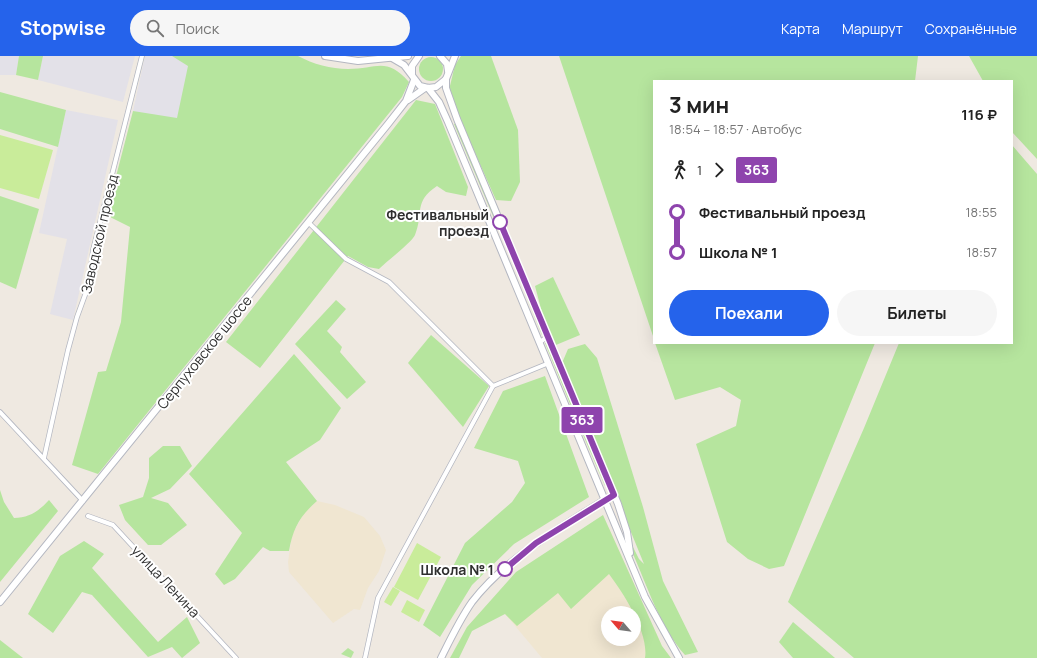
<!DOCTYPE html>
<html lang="ru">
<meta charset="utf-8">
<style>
body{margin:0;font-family:Manrope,sans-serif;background:#f6f6f6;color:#222;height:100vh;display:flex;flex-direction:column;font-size:15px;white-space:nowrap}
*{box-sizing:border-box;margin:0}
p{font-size:13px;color:#767676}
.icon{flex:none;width:22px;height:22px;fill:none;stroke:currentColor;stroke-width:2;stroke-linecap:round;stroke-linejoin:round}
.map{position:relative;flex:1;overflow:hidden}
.panel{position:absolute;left:653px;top:24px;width:360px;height:264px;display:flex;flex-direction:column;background:#fff;border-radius:0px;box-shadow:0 4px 16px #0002}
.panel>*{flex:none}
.badge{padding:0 8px;border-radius:3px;font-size:14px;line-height:26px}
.needle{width:26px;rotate:298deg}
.buttons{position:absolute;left:601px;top:550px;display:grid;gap:8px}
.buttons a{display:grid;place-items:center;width:40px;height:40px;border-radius:50%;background:#fff;box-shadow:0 4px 16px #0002;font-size:20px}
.map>.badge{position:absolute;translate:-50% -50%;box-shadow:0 0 0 2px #fff}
.legs{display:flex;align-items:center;gap:6px;height:44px;padding:0 16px;font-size:13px}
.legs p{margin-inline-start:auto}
.head{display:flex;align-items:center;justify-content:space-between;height:68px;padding:0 16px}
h1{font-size:22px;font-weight:700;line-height:30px}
.button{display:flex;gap:8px;margin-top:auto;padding:8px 16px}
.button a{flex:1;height:46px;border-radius:24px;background:#2563eb;color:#fff;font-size:16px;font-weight:700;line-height:46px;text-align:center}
.button a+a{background:#f6f6f6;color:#222}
ul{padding:0 16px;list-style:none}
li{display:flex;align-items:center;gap:14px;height:40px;font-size:15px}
li i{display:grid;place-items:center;width:6px;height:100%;margin:0 5px;background:currentColor}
li i::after{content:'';width:10px;height:10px;margin:-5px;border:3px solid;border-radius:50%;background:#fff}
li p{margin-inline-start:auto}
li:first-child i{background:linear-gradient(#0000 50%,currentColor 0)}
li:last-child i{background:linear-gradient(currentColor 50%,#0000 0)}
header{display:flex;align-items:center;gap:24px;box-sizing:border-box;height:56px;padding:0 20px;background:#2563eb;color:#fff}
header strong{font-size:19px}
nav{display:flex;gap:22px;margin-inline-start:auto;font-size:14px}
.search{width:280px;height:36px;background:#f6f6f6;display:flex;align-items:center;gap:10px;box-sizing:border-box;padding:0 14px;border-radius:22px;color:#767676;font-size:15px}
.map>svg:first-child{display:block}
</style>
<header>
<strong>Stopwise</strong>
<div class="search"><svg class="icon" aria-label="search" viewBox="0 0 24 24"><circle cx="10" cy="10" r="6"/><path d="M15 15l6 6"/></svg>Поиск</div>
<nav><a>Карта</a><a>Маршрут</a><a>Сохранённые</a></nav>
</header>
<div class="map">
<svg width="1037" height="602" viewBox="0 0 1037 602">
<rect width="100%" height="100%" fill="#efe9e1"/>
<g fill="#e3e1e8">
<polygon points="0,0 19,0 16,19 0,19"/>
<polygon points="43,0 135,0 123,46 38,24"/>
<polygon points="145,0 170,0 194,5 180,66 133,55"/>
<polygon points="66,54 118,64 73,264 50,258 67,183 39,177"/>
</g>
<g fill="#f0e6d1" fill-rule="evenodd">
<polygon points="317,445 335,449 364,461 380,480 386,494 379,515 368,532 360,554 354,553 333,567 289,516 288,506 292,479 304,457"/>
<path d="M609 472 662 590 671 602H542L505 558ZM608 557H634V583H608Z"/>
</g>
<g fill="#b6e59e">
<polygon points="19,0 43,0 38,24 16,19"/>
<path d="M172 0H298C313 8 331 13 348 13 377 13 386 0 409 26L402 41 98 418 72 409 98 316 106 315 121 266 130 171 106 159 133 55 177 62 188 10Z"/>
<polygon points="461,0 491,0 518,74 520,126 511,145 496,144 457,57 449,34 455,9"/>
<polygon points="559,0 918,0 915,25 654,25 654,283"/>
<polygon points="969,0 1037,0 1037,103 1012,76 1012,25 983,25"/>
<circle cx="431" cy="13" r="12"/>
<polygon points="0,36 66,54 58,91 0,73"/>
<path d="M416 44 435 48 468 131 466 140 446 136 437 130C413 146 424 157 415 179 412 186 386 206 379 213L368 211 348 200 260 312 226 286Z"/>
<polygon points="456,67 506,185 504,186 454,68"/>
<polygon points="1012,89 1037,118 1037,602 854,602 788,546 864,372 899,287 1012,287"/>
<polygon points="0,140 39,153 16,233 0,226"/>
<polygon points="515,209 544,279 542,279 514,210"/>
<polygon points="553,221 580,279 551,291 535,230"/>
<polygon points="336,244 346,253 327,275 342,291 340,296 366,326 347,343 295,288"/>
<polygon points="431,279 489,330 463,371 408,307"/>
<polygon points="547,286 580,366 578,367 545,287"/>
<polygon points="655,287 875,287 784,510 769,513 748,503 727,486 696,388 736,370 741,344 720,331 675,344"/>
<path d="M585 288 597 302 643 451 663 525 698 596 685 599C660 571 648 532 633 498L632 489 639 503 644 508 562 307 568 293Z"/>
<path d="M294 298 341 352 320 384 286 406 317 445C300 460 293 472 289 495H270L263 491 235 523 224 529 215 518 242 477 189 418Z"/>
<polygon points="545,320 589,441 514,488 472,529 440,581 423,569 465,487 512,446 525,427 518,405 474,392 503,335"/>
<polygon points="583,373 606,429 605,430 581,374"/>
<polygon points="163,390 180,390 192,410 170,433 151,442 168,447 187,469 161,489 148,489 125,464 119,449 143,441 149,422 149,402"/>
<path d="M0 434 4 446 14 462C29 462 39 455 49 444L58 455 0 526Z"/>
<path d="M603 459 662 590 671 602H645C649 577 624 538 609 518L571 553 558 537 517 570 505 558 472 575 459 602H450L467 571 516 516Z"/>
<polygon points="84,485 104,498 92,512 158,586 187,561 200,587 182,602 172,591 148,601 92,539 82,536 53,577 28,558 60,500"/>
<polygon points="793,566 835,602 793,602 779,586"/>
<polygon points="0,584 23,602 0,602"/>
<polygon points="348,592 354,596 351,602 341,598"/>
</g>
<g fill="#c9ec9a">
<polygon points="0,79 53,94 39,143 0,132"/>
<polygon points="417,487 441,501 418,544 394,531"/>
<polygon points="393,531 400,535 391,550 384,546"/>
<polygon points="407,544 425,554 419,566 401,556"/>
</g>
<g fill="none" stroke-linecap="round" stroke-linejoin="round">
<g stroke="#b4b7c1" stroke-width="5.5">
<g id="street">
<polyline points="309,167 346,203 389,226 493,330"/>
<polyline points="540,286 547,281"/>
<polyline points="0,356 83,445"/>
<polyline points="44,402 68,294 77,261 89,228 93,194 142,0"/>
<polyline points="88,460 113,469 236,602"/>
<polyline points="365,602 378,542 493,330 549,307"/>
</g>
</g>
<g stroke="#b4b7c1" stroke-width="8">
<g id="secondary">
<polyline points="325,0 358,5 408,0"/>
<polyline points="440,0 447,8 448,15"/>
<polyline points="392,2 404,9 420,30 428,32 436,31 446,23 455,0"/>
<polyline points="412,18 412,10 419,0"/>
<polyline points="446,23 446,32 457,63 618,448 627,476 630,497"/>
<polyline points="428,32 439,46 448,66 645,541 679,602"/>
<polyline points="408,44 425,32"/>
<polyline points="0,546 388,68 406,45 414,24"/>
<path d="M441 602C450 584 460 563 472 546 506 502 557 474 604 444L614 439"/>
</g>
</g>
<use href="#street" stroke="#fff" stroke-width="4"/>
<use href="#secondary" stroke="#fff" stroke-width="6"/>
</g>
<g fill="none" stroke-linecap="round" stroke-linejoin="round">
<g stroke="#fff" stroke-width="9">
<polyline id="line-1" points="500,166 614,439 536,487 505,513"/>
</g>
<use href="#line-1" stroke="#8e44ad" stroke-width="6"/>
</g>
<g fill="#fff" stroke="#8e44ad" stroke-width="2">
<circle cx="500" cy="166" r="7"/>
<circle cx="505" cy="513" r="7"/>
</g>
<g text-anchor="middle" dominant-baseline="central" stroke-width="4" stroke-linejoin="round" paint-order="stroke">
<g font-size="14" font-weight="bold" fill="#2e2e2e" stroke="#fff" text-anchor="end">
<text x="489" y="158">Фестивальный<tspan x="489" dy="16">проезд</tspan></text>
<text x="494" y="513">Школа № 1</text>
</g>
<g font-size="14" fill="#2e2e2e" stroke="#fff">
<text transform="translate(99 178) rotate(-77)">Заводской проезд</text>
<text transform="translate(204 296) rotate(-51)">Серпуховское шоссе</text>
<text transform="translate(166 525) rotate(47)">улица Ленина</text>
</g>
</g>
</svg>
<div class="buttons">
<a><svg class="needle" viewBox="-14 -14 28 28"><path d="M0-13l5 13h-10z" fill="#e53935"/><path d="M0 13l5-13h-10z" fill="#767676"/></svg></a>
</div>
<b class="badge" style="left:582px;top:364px;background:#8e44ad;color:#fff">363</b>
<section class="panel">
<div class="head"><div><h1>3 мин</h1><p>18:54 – 18:57 · Автобус</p></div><b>116 ₽</b></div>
<div class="legs"><svg class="icon" aria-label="walk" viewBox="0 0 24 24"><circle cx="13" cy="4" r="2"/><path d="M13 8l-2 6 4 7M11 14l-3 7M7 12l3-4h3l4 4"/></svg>1<svg class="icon" aria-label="forward" viewBox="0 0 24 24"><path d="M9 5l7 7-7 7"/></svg><b class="badge" style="background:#8e44ad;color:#fff">363</b></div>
<ul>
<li><i style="color:#8e44ad"></i><b>Фестивальный проезд</b><p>18:55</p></li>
<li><i style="color:#8e44ad"></i><b>Школа № 1</b><p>18:57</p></li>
</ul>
<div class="button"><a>Поехали</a><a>Билеты</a></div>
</section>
</div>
